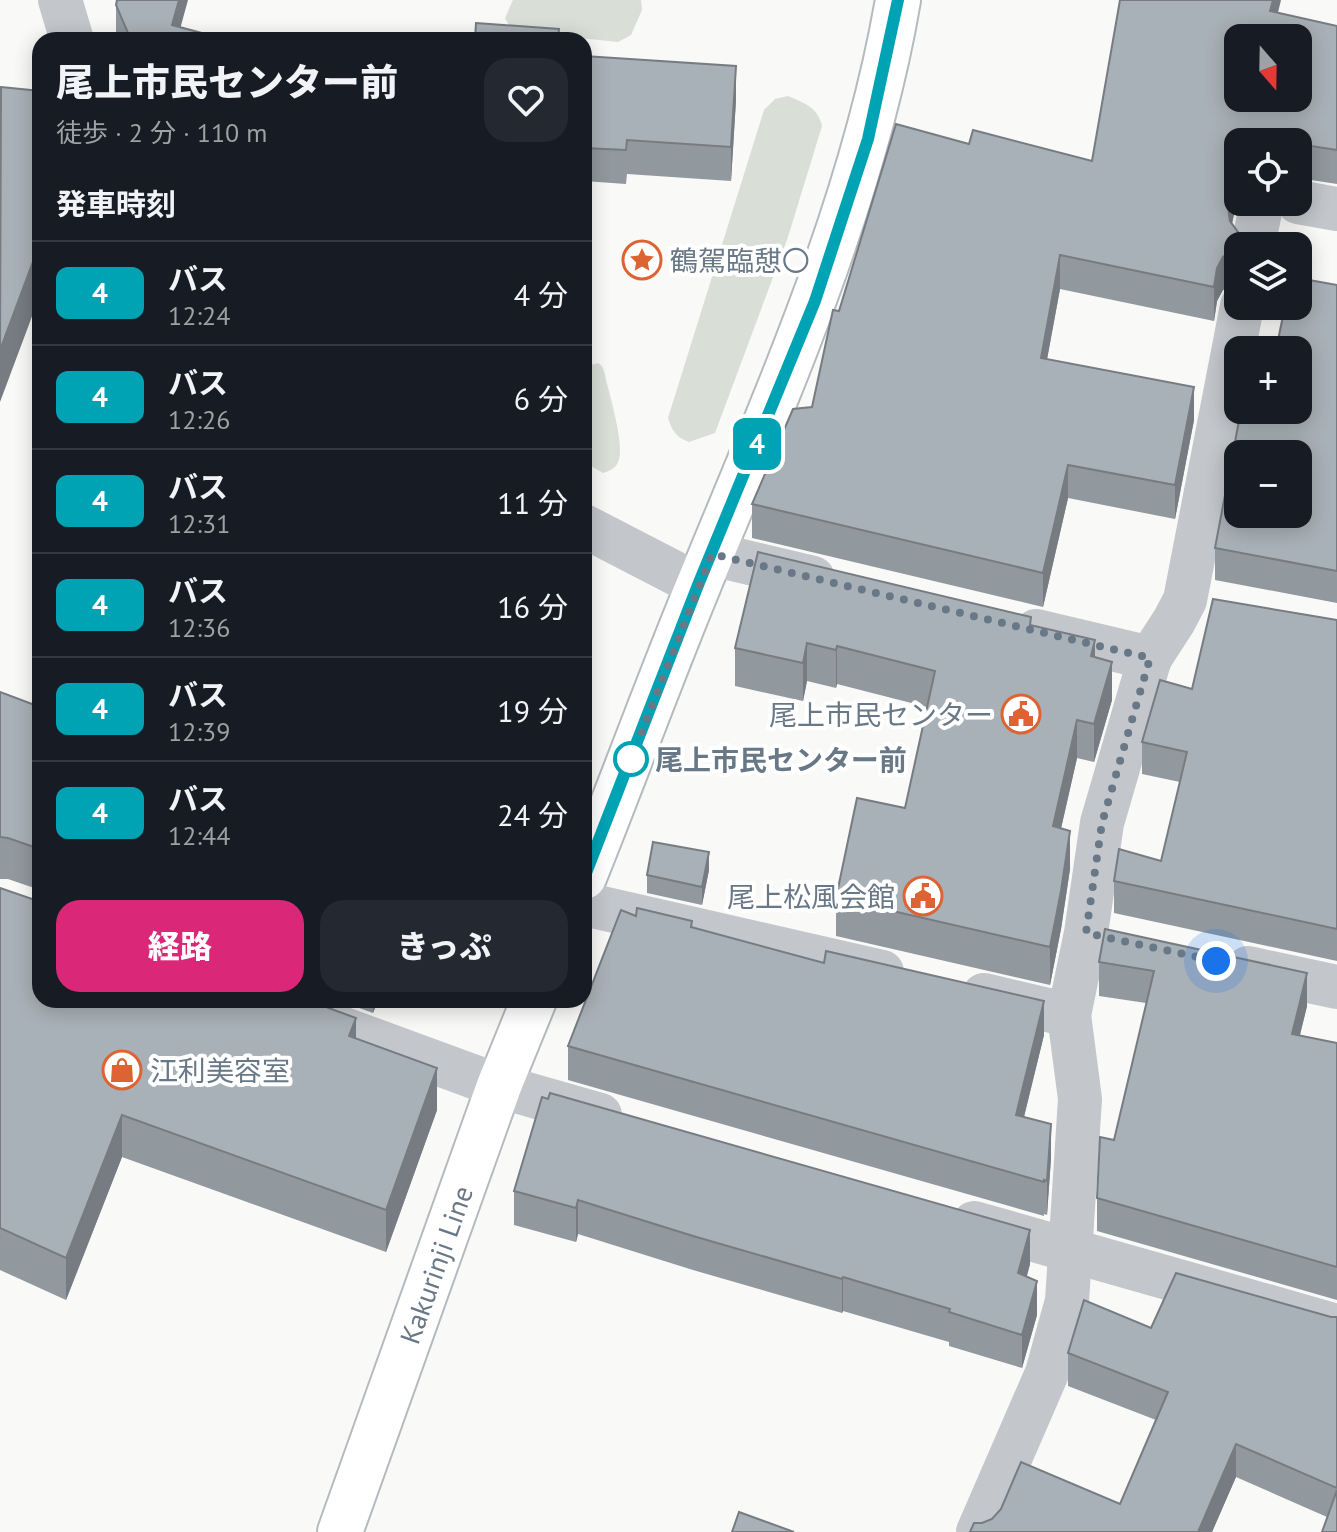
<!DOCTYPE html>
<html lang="ja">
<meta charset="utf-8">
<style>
body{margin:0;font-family:"PT Sans","Noto Sans JP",sans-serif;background:#242831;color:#f1f3f6;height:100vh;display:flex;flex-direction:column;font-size:30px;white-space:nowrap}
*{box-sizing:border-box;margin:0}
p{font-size:26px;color:#9ea1a6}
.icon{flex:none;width:44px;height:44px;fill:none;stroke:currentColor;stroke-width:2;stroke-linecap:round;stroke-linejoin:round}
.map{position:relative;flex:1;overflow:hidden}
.sheet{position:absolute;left:32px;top:32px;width:560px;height:976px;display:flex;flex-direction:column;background:#171b24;border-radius:24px;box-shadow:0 4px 20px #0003}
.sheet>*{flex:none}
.badge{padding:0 16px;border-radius:12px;font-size:28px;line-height:52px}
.needle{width:52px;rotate:160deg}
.fabs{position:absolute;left:1224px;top:24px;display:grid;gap:16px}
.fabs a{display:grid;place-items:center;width:88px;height:88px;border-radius:16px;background:#171b24;box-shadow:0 4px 20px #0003;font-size:40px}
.you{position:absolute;width:40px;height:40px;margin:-20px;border:6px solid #fff;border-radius:50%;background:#1a73e8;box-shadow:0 0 0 12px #1a73e833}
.map>.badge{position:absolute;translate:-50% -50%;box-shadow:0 0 0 4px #fff}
h2{padding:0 24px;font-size:30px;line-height:72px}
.round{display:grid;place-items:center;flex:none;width:84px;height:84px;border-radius:24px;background:#242831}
.head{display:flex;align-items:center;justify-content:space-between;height:136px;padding:0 24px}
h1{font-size:38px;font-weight:800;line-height:60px}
.button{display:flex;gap:16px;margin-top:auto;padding:16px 24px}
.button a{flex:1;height:92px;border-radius:24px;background:#db2777;color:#fff;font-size:32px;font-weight:800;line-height:92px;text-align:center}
.button a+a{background:#242831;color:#f1f3f6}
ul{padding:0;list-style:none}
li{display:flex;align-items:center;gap:24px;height:104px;padding:0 24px;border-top:2px solid #363941}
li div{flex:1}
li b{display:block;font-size:30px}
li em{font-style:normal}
li .badge{min-width:88px;font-weight:700;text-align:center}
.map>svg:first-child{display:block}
</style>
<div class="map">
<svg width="1337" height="1532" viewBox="0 0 1337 1532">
<rect width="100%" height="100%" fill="#f9f9f7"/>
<g fill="#d9ded6">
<polygon points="513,0 641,0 642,10 631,35 618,42 512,31 505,18"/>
<path d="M788 96C804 103 818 107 822 126L788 237 715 433 689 442C676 437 672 431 668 418L764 110 775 99Z"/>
<path d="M598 363 602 366 604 371C608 390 626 447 618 462 615 469 609 471 603 473L584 462V380L591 365Z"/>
</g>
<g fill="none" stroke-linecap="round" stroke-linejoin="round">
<g stroke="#b5babf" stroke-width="48">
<g id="secondary">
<path d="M584 877C623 780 659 681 699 584 777 394 863 204 898 0"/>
<path id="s1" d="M340 1532 499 1086 534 1000"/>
</g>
</g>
<g stroke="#c3c6ca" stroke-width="44">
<polyline points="60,0 72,40"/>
<polyline points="1298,202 1337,209"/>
<polyline points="1253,246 1262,202"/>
<polyline points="584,526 698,585"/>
<polyline points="712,554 813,578"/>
<polyline points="1150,658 1174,621 1185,600 1242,306"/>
<polyline points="584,904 882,972"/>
<polyline points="1248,968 1337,987"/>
<polyline points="984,995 1069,1015 1086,933 1102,823 1150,658 1036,631"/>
<polyline points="265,1000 499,1086 600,1115"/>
<polyline points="974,1223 1337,1326"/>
<polyline points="978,1532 1047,1373 1067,1301 1080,1099 1069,1015"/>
</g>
<use href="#secondary" stroke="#fff" stroke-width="44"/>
</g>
<g fill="#91989e">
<polygon points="116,5 181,27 228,40 116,40"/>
<polygon points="1278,13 1337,26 1337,184 1298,178 1298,142 1238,142 1238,196 1232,224 1238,265 1235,282 1223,290 1217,301 1214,321 1060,289 1047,359 1194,420 1175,519 1068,498 1043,607 752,538 752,504 812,407 839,311 969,144 1092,161"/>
<polygon points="584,56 736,100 731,181 627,174 626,184 584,181"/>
<polygon points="1337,285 1337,603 1215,580 1215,548 1298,410"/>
<polygon points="1337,620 1337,961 1114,913 1114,881 1161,861 1180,782 1142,774 1142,742 1192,689 1333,621"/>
<polygon points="1031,626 1095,657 1112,700 1094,762 1077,758 1061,828 1070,869 1061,929 1050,985 836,936 836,898 905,808 927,707 837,684 836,688 807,681 803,701 735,686 735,648"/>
<polygon points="0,692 40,707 40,890 8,879 0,879"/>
<polygon points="709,870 702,905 647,893 647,875"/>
<polygon points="0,888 32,899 356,1039 437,1110 386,1252 122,1157 66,1300 0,1270"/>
<polygon points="692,927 1044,1035 1024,1117 1051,1158 1047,1215 1044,1214 1044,1216 568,1080 568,1046"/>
<polygon points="1105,929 1307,1006 1300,1035 1337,1043 1337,1300 1097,1231 1097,1198 1114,1140 1146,1003 1099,996 1099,962"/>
<polygon points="337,1000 378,1000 373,1013"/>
<polygon points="514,1191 1030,1264 1027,1276 1037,1315 1022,1368 949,1346 949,1342 843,1311 842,1313 693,1270 578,1234 576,1242 514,1225"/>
<polygon points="1337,1317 1337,1532 1327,1517 1236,1477 1212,1532 970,1532 982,1523 1120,1504 1156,1420 1068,1386 1068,1353 1151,1328"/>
</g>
<g fill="#767c81">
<polygon points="179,0 188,0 177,40 172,25"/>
<polygon points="1273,0 1281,0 1272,38 1270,11"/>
<polygon points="736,66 736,100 731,181 731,147"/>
<polygon points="1238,162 1238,196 1228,241 1228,207"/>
<polygon points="1238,232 1238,265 1235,282 1223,290 1217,301 1214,321 1214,287 1217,268"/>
<polygon points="40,243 40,295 0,402 0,350"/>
<polygon points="1060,255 1060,289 1041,392 1041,358"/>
<polygon points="585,292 585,339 584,342 584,295"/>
<polygon points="1194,387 1194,420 1175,519 1175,485"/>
<polygon points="1068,465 1068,498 1043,607 1043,573"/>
<polygon points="1095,640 1095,678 1091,656"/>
<polygon points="807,643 807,681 803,701 803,663"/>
<polygon points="837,646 837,684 836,688 836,650"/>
<polygon points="1112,662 1112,700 1094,762 1094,724"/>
<polygon points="1077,720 1077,758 1053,864 1053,826"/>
<polygon points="1070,831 1070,869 1061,929 1050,985 1050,947"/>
<polygon points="709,852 709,870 702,905 702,887"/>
<polygon points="1307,973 1307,1006 1292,1067 1292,1034"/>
<polygon points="373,1000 378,1000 373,1013"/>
<polygon points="1044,1001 1044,1035 1016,1149 1016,1115"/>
<polygon points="356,1018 356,1060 349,1036"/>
<polygon points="437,1068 437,1110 386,1252 386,1210"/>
<polygon points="122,1115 122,1157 66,1300 66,1258"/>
<polygon points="1051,1124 1051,1158 1047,1215 1047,1181"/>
<polygon points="578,1200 578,1234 576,1242 576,1208"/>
<polygon points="1030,1230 1030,1264 1018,1307 1018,1273"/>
<polygon points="843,1277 843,1311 842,1313 842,1279"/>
<polygon points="1037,1281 1037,1315 1022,1368 1022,1335"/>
<polygon points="1236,1444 1236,1477 1212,1532 1198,1532"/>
</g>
<g fill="#a9b1b8" stroke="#767c81" stroke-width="2" fill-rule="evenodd">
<polygon points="117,0 179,0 172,25 228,40 131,40 116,5"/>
<path d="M1120 0H1273L1270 11 1337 26V150L1298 144V142H1279L1254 136 1253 142H1238V162L1228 207 1230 221 1238 232 1235 248 1223 257 1217 268 1214 287 1060 255 1041 358 1194 387 1175 485 1068 465 1043 573 752 504 793 409 812 407 833 310 839 311 896 124 969 144 973 130 1092 161ZM1238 38H1298V98H1238Z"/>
<polygon points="476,23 559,29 558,40 475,40"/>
<polygon points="584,56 736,66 731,147 627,140 626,150 584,148"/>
<polygon points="1,87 40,91 40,243 0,350"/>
<path d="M1298 278 1337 285V571L1215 548 1241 410H1298V350H1276L1285 306H1298ZM1238 454H1298V514H1238Z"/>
<polygon points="758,552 1031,617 1030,625 1095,640 1091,656 1112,662 1094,724 1077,720 1053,826 1070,831 1061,891 1050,947 836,898 857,798 905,808 935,671 837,646 836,650 807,643 803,663 735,648"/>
<polygon points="1213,599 1337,620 1337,929 1114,881 1119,849 1161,861 1187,752 1142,742 1160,680 1192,689"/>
<polygon points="0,692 40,707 40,849 8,838 0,837"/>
<polygon points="653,842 709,852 702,887 647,875"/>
<polygon points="0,888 32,899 40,899 40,1000 307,1000 356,1018 349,1036 437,1068 386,1210 122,1115 66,1258 0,1228"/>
<polygon points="637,908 692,921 691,927 824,963 826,951 1044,1001 1016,1115 1051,1124 1047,1181 1044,1180 1044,1182 568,1046 621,910 636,916"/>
<polygon points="1105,929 1307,973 1292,1034 1337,1043 1337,1267 1097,1198 1100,1137 1114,1140 1154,971 1099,962"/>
<polygon points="550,1093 1030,1230 1018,1273 1037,1281 1022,1335 949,1312 950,1309 843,1277 842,1279 693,1236 578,1200 576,1208 514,1191 542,1097 548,1099"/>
<polygon points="1176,1273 1331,1317 1337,1317 1337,1488 1236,1444 1198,1532 970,1532 974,1523 982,1523 992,1519 1001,1509 1021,1462 1120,1504 1168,1392 1068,1353 1084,1300 1151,1328"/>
<polygon points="1337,1490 1337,1532 1322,1532"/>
<polygon points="739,1512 794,1532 732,1532"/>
</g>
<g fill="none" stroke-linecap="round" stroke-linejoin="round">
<g stroke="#fff" stroke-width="18">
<polyline id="line" points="584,878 698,585 815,301 868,139 898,0"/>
</g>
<use href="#line" stroke="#00a3b4" stroke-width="12"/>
<polyline stroke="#697887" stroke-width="8" stroke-dasharray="0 14.4" points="631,759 712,554 1150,658 1102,823 1086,933 1216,961"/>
</g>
<defs>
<g id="sight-ring" transform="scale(2)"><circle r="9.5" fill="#fff" stroke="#de6332" stroke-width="1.5"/><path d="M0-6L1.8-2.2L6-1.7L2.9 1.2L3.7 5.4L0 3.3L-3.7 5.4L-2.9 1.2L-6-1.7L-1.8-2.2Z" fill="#de6332"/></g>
<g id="civic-ring" transform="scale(2)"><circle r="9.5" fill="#fff" stroke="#de6332" stroke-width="1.5"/><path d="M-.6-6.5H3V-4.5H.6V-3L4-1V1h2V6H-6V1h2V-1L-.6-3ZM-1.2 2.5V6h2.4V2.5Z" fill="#de6332"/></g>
<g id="shop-ring" transform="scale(2)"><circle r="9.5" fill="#fff" stroke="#de6332" stroke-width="1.5"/><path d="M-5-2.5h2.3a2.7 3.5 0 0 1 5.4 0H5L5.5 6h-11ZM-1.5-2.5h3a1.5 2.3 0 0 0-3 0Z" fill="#de6332"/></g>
</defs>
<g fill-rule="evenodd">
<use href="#sight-ring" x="642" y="260"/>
<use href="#civic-ring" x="1021" y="714"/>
<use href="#civic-ring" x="923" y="896"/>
<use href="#shop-ring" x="122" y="1070"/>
</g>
<circle fill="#fff" stroke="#00a3b4" stroke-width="4" cx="631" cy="759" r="16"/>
<g text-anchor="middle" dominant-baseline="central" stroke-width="8" stroke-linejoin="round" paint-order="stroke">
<g font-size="28" fill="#697887" stroke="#fff" text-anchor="start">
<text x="670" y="260">鶴駕臨憇〇</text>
<text x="993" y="714" text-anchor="end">尾上市民センター</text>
<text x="895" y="896" text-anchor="end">尾上松風会館</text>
<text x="150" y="1070">江利美容室</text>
</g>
<g font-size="28" font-weight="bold" fill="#697887" stroke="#fff" text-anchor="start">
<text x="655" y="759">尾上市民センター前</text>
</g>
<g font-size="28" fill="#697887" stroke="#fff">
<text stroke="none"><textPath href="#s1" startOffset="284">Kakurinji Line</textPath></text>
</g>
</g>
</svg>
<div class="fabs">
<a><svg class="needle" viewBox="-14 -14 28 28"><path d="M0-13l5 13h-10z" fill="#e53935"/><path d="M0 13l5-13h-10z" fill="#9ea1a6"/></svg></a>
<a><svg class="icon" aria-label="locate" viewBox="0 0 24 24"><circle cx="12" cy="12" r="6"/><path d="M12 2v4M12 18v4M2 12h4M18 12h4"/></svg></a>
<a><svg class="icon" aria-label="layers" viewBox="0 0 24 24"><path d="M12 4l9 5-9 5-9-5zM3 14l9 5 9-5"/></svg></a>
<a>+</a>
<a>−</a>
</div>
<div class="you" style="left:1216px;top:961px"></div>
<b class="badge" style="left:757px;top:444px;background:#00a3b4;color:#fff">4</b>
<section class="sheet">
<div class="head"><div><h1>尾上市民センター前</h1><p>徒歩 · 2 分 · 110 m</p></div><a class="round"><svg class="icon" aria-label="heart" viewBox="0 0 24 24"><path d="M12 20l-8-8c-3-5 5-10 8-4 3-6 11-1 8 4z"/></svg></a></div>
<h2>発車時刻</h2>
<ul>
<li><span class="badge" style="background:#00a3b4;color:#fff">4</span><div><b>バス</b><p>12:24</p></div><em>4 分</em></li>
<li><span class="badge" style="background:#00a3b4;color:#fff">4</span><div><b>バス</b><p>12:26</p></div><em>6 分</em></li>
<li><span class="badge" style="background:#00a3b4;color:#fff">4</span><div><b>バス</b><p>12:31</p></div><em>11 分</em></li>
<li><span class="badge" style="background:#00a3b4;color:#fff">4</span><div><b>バス</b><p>12:36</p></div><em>16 分</em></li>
<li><span class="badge" style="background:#00a3b4;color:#fff">4</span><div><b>バス</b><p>12:39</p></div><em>19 分</em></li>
<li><span class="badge" style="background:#00a3b4;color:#fff">4</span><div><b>バス</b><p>12:44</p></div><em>24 分</em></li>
</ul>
<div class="button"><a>経路</a><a>きっぷ</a></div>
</section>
</div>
